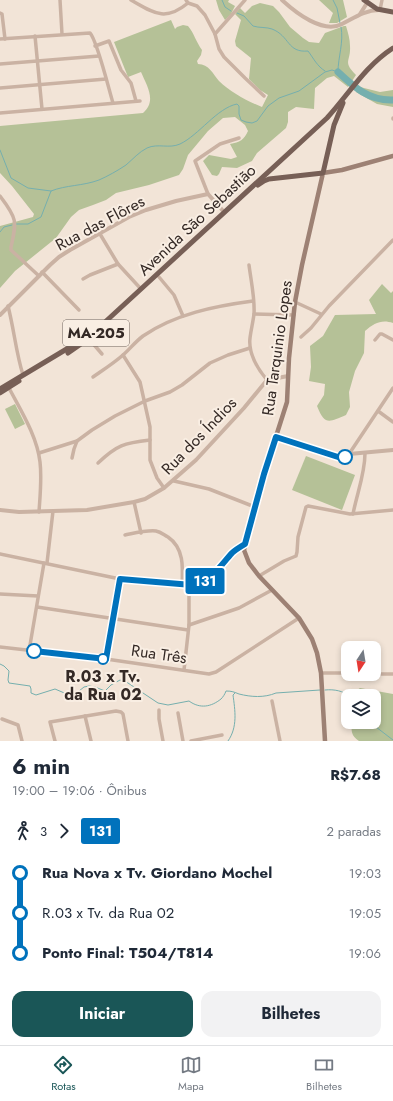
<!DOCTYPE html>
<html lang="pt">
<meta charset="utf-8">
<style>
body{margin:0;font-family:Jost,sans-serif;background:#f2f2f3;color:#1f2937;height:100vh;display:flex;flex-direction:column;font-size:15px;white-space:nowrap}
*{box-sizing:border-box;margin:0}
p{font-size:13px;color:#747a83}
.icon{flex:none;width:22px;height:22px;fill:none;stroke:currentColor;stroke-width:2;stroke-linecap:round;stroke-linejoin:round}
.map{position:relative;height:741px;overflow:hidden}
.details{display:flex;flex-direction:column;background:#fff;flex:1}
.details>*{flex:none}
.badge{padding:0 8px;border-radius:3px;font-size:14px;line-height:26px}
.needle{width:26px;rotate:192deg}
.tools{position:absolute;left:341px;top:641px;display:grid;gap:8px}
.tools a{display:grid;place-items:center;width:40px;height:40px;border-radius:8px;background:#fff;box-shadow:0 2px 6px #0003;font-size:20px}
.map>.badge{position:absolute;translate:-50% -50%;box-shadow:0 0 0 2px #fff}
.legs{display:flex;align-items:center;gap:6px;height:44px;padding:0 12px;font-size:13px}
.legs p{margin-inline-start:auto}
.summary{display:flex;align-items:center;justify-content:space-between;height:68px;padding:0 12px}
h1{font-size:22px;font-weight:700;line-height:30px}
.cta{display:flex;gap:8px;margin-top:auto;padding:8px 12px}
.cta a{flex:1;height:46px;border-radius:12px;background:#1a5657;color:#fff;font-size:16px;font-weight:700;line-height:46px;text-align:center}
.cta a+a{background:#f2f2f3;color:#1f2937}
ul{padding:0 12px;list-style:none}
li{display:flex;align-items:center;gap:14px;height:40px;font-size:15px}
li i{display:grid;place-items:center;width:6px;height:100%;margin:0 5px;background:currentColor}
li i::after{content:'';width:10px;height:10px;margin:-5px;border:3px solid;border-radius:50%;background:#fff}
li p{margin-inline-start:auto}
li:first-child i{background:linear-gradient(#0000 50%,currentColor 0)}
li:last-child i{background:linear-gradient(currentColor 50%,#0000 0)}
.tabs{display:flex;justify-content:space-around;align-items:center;height:56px;border-top:1px solid #e0e1e3;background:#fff;font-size:11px;color:#747a83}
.tabs a{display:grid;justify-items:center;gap:2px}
.tabs .current{color:#1a5657}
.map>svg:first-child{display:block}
</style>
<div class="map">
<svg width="393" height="741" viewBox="0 0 393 741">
<rect width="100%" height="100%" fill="#f2e4d7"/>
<g fill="#b5c197">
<polygon points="216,0 229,0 228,2 235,6 231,14 225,20 219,10"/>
<polygon points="319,0 343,0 347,17 337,23 329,23 333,13"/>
<path d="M260 3 273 6 279 12 290 27 303 38 309 42 319 43 325 33 344 26H346C348 33 350 39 350 46 351 62 342 61 356 75L348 87 334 76 327 78 315 88 314 109 296 107 288 112V122L286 128 257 153 252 161 237 168 222 167 219 174 217 176 212 175 203 161 209 155 231 159 237 157 230 144C240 142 244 140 248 131L245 125 235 117 223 118 208 131 188 155 183 169 179 175 149 185 116 193 106 200 93 205 79 210 71 217 56 238 15 271 0 288V226L33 217 34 214 12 186 0 173V126L143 113C157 101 147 86 141 72L128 77 114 42 171 20 175 29 177 27 183 25 188 26C194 33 196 42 202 50L201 55 197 61 198 64C209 64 213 74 219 81 230 92 247 101 262 107L268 95 260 90 249 79 251 58 236 46 235 41 241 20 235 14 240 8 245 13 252 6Z"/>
<polygon points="360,87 380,92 393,90 393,107 377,104 356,92"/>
<path d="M382 284 391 293 393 291V323C382 319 374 323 365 331L364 353 355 371 349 392 350 407 346 415C329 422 325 426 317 406L324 395 325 384 309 381 311 367 310 346 323 336 335 315 376 314 369 300Z"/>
<polygon points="15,404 25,424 15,429 5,409"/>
<polygon points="306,456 355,475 342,510 292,490"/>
<path d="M360 688 393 694V741H359C351 736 351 730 352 722H374V696H352L353 693Z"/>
</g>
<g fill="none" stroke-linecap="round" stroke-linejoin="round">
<g stroke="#75afae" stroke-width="1">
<polyline points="222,0 225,7 231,11"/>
<polyline points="333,0 337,8 340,23"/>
<path d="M237 13 244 16 253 26C259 28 267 27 272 29 290 36 287 53 308 51 314 59 317 66 325 71"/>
<polyline points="0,150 11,178 28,188 51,191"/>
<path d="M16 224H28L41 217 51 191C66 185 83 186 99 180 108 176 117 171 126 165 133 159 139 152 147 148 158 143 169 149 180 144 199 135 217 108 237 104L239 106V114L241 120 246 122 252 123 257 121 268 106 279 98 299 91 325 72 332 70 338 72C338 57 344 42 341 27"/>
<polyline points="0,232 4,227 12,225"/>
<path d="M0 664 4 666 9 671 8 680 9 683 30 686 31 689V693L36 695 55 689 69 695H74L84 687 89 686 95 687 105 691 111 685 120 680 125 681 158 703 168 705 189 701C200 709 211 707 221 699 223 697 225 694 226 691 232 691 234 692 239 694 251 697 264 698 276 693L320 690"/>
<path d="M325 690C335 689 342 691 351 696"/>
<polyline points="373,722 376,727 393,740"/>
<path d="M228 741C238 727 235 710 233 695L235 693"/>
</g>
<path stroke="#75afae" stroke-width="7" d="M338 72C354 87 369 101 393 100"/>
<g stroke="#cab2a3" stroke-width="3.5">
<polyline points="60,0 62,34"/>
<path d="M131 0C154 13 165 22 188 3"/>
<polyline points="186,0 188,3 197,6 205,15 215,34 219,49 224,57 245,78 264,96"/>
<polyline points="380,10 382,0"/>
<polyline points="0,13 2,14 5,39"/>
<polyline points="215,34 245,0"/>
<polyline points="35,36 42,109"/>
<path d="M0 39 90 33C97 40 109 90 113 103"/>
<polyline points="95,46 109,41 121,70 131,83 136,101"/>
<polyline points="0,64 99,56"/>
<polyline points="0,88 106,79"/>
<polyline points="0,113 140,101"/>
<polyline points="393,118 393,119"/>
<polyline points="208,194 195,161 220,144 239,138"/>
<path d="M0 196C17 218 17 221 11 247V250L39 276"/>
<polyline points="100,234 118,264 141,289"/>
<path d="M249 265C251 281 255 298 254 314 253 322 251 330 250 338 248 354 257 368 267 380"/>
<polyline points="42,272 79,310"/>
<polyline points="159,277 174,295 183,316"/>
<polyline points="83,279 90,275 118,264"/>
<polyline points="295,302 321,314"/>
<path d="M8 306C14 329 16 353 23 375"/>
<polyline points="254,314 294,315"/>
<polyline points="301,337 311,328 329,306 393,240"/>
<polyline points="89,339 102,354"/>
<polyline points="375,340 380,334 382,334 393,340"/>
<polyline points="123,355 140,382 150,427 150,460 157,478 164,488"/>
<path d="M93 377C103 370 114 363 123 355 130 349 135 342 143 336 175 314 215 306 253 301"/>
<path d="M9 388C21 411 37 436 40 462 42 478 40 496 39 512"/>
<polyline points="378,411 393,422"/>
<polyline points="39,453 77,441 92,430 115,416 145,401 170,392 182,385 210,363 228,355 250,348"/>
<polyline points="349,454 393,388"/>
<polyline points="72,458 74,449 77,441"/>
<path d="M98 463C117 445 124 443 150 440"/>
<polyline points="174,481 209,489 255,507"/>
<polyline points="134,502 141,533"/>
<path d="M353 514C357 493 365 474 365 453"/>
<path d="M125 535C135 533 147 530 156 531 161 532 164 535 168 537 184 548 183 567 182 585"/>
<path d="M0 554 120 579 192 585C211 582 220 566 232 554 235 550 240 547 245 544"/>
<polyline points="47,563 53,511"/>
<polyline points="259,576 284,561 296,556 297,552 298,537 306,507 308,506 350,514 393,510"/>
<polyline points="0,594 38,596"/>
<polyline points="37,607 188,630"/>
<polyline points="189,625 239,608 272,590"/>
<polyline points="0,647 106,659 209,674 216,672 299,618"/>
<polyline points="29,651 44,563"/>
<polyline points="106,659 120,579"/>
<polyline points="184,670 189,625 189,585"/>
<polyline points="321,673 348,673"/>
<polyline points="374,674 393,674"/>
<polyline points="272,701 280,741"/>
<polyline points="159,710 159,719 163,741"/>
<polyline points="178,713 183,741"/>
<polyline points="85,716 91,741"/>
<polyline points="2,719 18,725 22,741"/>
<polyline points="55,741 50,722 116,711 121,712 123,714 128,741"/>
<polyline points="191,741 222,735"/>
</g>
<g stroke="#cab2a3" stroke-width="4">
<path d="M282 0C296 13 323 34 342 24 354 18 365 10 379 10"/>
<polyline points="360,14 367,3"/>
<polyline points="0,315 50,265 59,257 70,250 129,217 146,210 176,201 208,194 224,212"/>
<polyline points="276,437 341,457 347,456 349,454 393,450"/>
<polyline points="0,510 19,512 87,510 134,502 145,499 164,488 196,460 244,408 267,380 288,376"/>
</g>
<polyline stroke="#9d8174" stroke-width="4.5" points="325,741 321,673 317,653 312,639 299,618 259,576 249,563 244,550 264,474 287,402 289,358 295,302 302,265 323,173 342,170 393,156"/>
<g stroke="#775f56" stroke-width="5">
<polyline points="364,0 377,9 393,12"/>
<polyline points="258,185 264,181 269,179 323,173 334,125 343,103"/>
<polyline points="68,353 91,337"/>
<path d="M0 389 80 341 104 323 327 118C349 94 365 66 393 48"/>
<polyline points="0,393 19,381"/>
</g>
</g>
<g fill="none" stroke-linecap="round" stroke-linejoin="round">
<g stroke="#fff" stroke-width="9">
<path id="line-1" d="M34 651 106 659 120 579 192 585C211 582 220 566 232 553 235 550 240 547 245 544L264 474 276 437 338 457H345"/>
</g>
<use href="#line-1" stroke="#0072bc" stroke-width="6"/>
</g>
<g fill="#fff" stroke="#0072bc" stroke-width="2">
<circle cx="345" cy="457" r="7"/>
<circle cx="34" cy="651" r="7"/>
<circle cx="103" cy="659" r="5"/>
</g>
<g text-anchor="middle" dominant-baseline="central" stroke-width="4" stroke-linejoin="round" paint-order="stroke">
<rect fill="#f9eee3" stroke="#6f645e" stroke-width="1" x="63" y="320" width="66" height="26" rx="3"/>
<g font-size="15" font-weight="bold" fill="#342925">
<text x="96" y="333">MA-205</text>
</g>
<g font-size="16" fill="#342925" stroke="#f9eee3">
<text transform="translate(197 220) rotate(-43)">Avenida São Sebastião</text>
<text transform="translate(100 223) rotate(-28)">Rua das Flôres</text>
<text transform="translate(277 348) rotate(-82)">Rua Tarquinio Lopes</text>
<text transform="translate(199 436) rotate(-46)">Rua dos Índios</text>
<text transform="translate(159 654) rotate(8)">Rua Três</text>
</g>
<g font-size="16" font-weight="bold" fill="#342925" stroke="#f9eee3">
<text x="103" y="676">R.03 x Tv.<tspan x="103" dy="18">da Rua 02</tspan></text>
</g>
</g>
</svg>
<div class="tools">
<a><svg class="needle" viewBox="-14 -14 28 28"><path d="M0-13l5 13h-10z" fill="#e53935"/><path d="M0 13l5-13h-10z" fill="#747a83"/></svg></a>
<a><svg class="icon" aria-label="layers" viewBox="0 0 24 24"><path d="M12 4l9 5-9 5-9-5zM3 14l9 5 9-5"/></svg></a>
</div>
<b class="badge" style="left:205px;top:581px;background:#0072bc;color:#fff">131</b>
</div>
<section class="details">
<div class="summary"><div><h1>6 min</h1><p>19:00 – 19:06 · Ônibus</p></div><b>R$7.68</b></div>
<div class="legs"><svg class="icon" aria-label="walk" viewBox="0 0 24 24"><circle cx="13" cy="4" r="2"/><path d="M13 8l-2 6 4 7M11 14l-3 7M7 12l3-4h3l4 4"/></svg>3<svg class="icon" aria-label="forward" viewBox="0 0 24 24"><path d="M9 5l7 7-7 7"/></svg><b class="badge" style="background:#0072bc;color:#fff">131</b><p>2 paradas</p></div>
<ul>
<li><i style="color:#0072bc"></i><b>Rua Nova x Tv. Giordano Mochel</b><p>19:03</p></li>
<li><i style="color:#0072bc"></i><span>R.03 x Tv. da Rua 02</span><p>19:05</p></li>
<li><i style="color:#0072bc"></i><b>Ponto Final: T504/T814</b><p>19:06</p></li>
</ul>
<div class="cta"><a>Iniciar</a><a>Bilhetes</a></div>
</section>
<nav class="tabs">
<a class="current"><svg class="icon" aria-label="directions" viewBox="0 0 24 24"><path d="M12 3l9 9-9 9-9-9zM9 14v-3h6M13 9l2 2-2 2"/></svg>Rotas</a>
<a><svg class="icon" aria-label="map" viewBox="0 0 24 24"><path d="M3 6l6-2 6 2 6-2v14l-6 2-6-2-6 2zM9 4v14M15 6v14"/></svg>Mapa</a>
<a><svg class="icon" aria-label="tickets" viewBox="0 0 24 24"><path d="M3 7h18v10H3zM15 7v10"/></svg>Bilhetes</a>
</nav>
